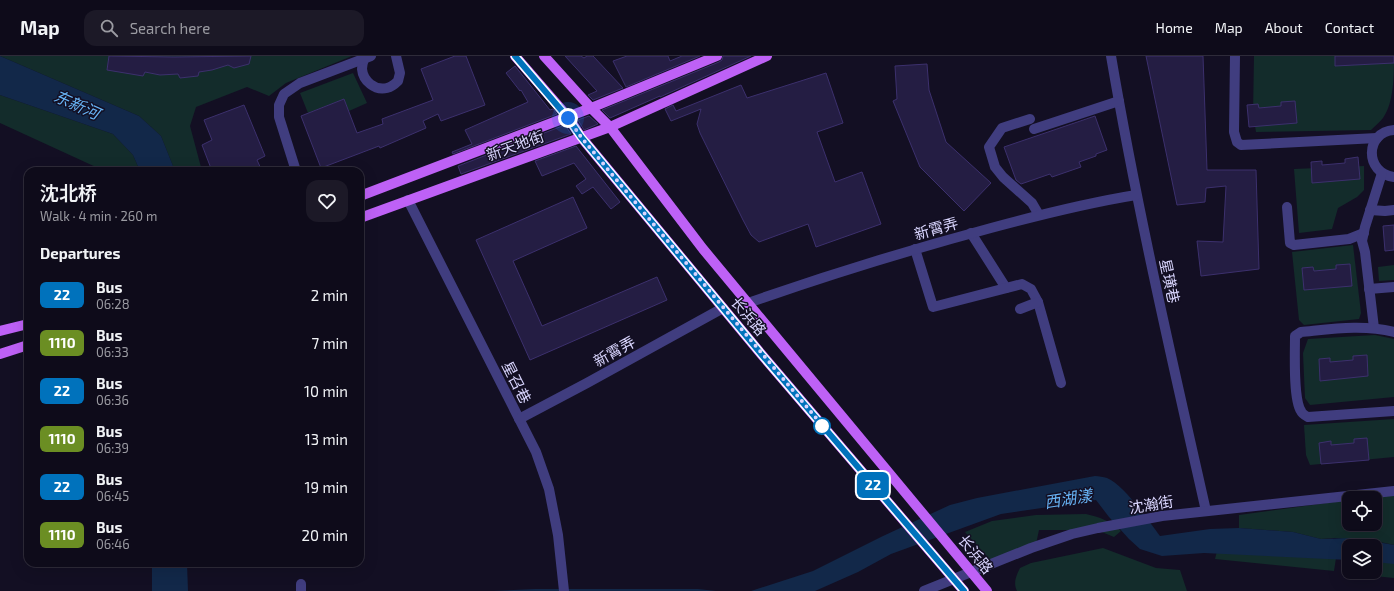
<!DOCTYPE html>
<meta charset="utf-8">
<style>
body{margin:0;font-family:"Exo 2","Noto Sans SC",sans-serif;background:#1c1927;color:#f1f3f6;height:100vh;display:flex;flex-direction:column;font-size:15px;white-space:nowrap}
*{box-sizing:border-box;margin:0}
p{font-size:13px;color:#9b9ba2}
.icon{flex:none;width:22px;height:22px;fill:none;stroke:currentColor;stroke-width:2;stroke-linecap:round;stroke-linejoin:round}
.map{position:relative;flex:1;overflow:hidden}
.panel{position:absolute;left:24px;top:111px;width:340px;height:400px;display:flex;flex-direction:column;background:#0e0b1a;border-radius:12px;box-shadow:0 4px 16px #0002,0 0 0 1px #2e2b39}
.panel>*{flex:none}
.badge{padding:0 8px;border-radius:6px;font-size:14px;line-height:26px}
.tools{position:absolute;left:1342px;top:435px;display:grid;gap:8px}
.tools a{display:grid;place-items:center;width:40px;height:40px;border-radius:8px;background:#0e0b1a;box-shadow:0 4px 16px #0002,0 0 0 1px #2e2b39;font-size:20px}
.you{position:absolute;width:20px;height:20px;margin:-10px;border:3px solid #fff;border-radius:50%;background:#1a73e8;box-shadow:0 0 0 6px #1a73e833}
.map>.badge{position:absolute;translate:-50% -50%;box-shadow:0 0 0 2px #fff}
h2{padding:0 16px;font-size:15px;line-height:36px}
.round{display:grid;place-items:center;flex:none;width:42px;height:42px;border-radius:12px;background:#1c1927}
.overview{display:flex;align-items:center;justify-content:space-between;height:68px;padding:0 16px}
h1{font-size:19px;font-weight:600;line-height:30px}
ul{padding:0;list-style:none}
li{display:flex;align-items:center;gap:12px;height:48px;padding:0 16px}
li div{flex:1}
li b{display:block;font-size:15px}
li em{font-style:normal}
li .badge{min-width:44px;font-weight:700;text-align:center}
header{display:flex;align-items:center;gap:24px;box-sizing:border-box;height:56px;padding:0 20px;background:#0e0b1a;border-bottom:1px solid #2e2b39}
header strong{font-size:19px}
nav{display:flex;gap:22px;margin-inline-start:auto;font-size:14px}
.search{width:280px;height:36px;background:#1c1927;display:flex;align-items:center;gap:10px;box-sizing:border-box;padding:0 14px;border-radius:12px;color:#9b9ba2;font-size:15px}
.map>svg:first-child{display:block}
</style>
<header>
<strong>Map</strong>
<div class="search"><svg class="icon" aria-label="search" viewBox="0 0 24 24"><circle cx="10" cy="10" r="6"/><path d="M15 15l6 6"/></svg>Search here</div>
<nav><a>Home</a><a>Map</a><a>About</a><a>Contact</a></nav>
</header>
<div class="map">
<svg width="1394" height="535" viewBox="0 0 1394 535">
<rect width="100%" height="100%" fill="#130f23"/>
<g fill="#132c2b">
<polygon points="0,0 352,0 286,27 269,40 247,31 196,51 190,70 202,115 175,115 161,80 139,60"/>
<path d="M1254 0H1394C1394 19 1394 47 1383 62 1380 66 1375 70 1371 74L1256 76 1253 58Z"/>
<polygon points="353,17 367,47 349,55 344,43 308,57 300,37"/>
<polygon points="0,39 113,78 133,99 140,115 101,115 98,112 0,67"/>
<polygon points="1364,110 1364,134 1357,141 1338,152 1332,173 1299,177 1294,113"/>
<polygon points="1353,189 1361,257 1359,263 1304,269 1299,264 1292,196"/>
<polygon points="1394,209 1394,224 1379,225 1378,211"/>
<polygon points="1375,279 1394,283 1394,341 1310,349 1305,342 1303,297 1308,283"/>
<polygon points="1394,363 1394,401 1310,409 1306,399 1304,369"/>
<polygon points="1394,437 1394,489 1380,486 1335,482 1321,483 1293,476 1239,472 1239,459 1349,444 1349,468 1375,468 1375,442"/>
<path d="M1086 458C1099 461 1111 465 1121 475L1114 481 1097 474H1039L1036 488 992 506 965 476 992 465 1036 459Z"/>
<path d="M1103 492 1156 512 1180 514 1187 535H1017C1013 527 1016 520 1020 512L1031 507Z"/>
<polygon points="1217,495 1336,502 1334,515 1215,503"/>
<polygon points="1375,505 1394,507 1394,522 1364,519 1364,516 1375,516"/>
</g>
<g fill="#122849">
<polygon points="0,0 139,60 161,80 175,115 140,115 133,99 113,78 0,39"/>
<path d="M1095 420C1099 420 1103 421 1107 422 1124 429 1148 464 1160 480L1210 473 1239 472 1293 476 1321 483 1355 482 1394 489V508L1375 506V490H1349V504L1204 497 1162 500 1140 493 1129 483 1109 461 1096 444 1001 458 891 498 858 516 815 535H751L813 515 883 480 950 449 977 442Z"/>
<polygon points="152,507 187,507 188,535 152,535"/>
<polygon points="535,533 698,533 716,535 493,535"/>
</g>
<g fill="#241d43" stroke="#3c306d">
<polygon points="109,0 174,1 251,0 249,8 234,12 228,9 212,14 199,16 198,20 180,22 178,18 160,19 145,16 143,20 107,14"/>
<polygon points="455,0 466,0 485,49 441,65 438,58 423,65 426,72 380,92 379,90 321,112 301,60 344,43 357,77 383,68 382,63 433,44 421,13"/>
<polygon points="565,0 581,0 584,2 587,0 593,0 623,32 593,44 588,39 597,35"/>
<polygon points="627,0 668,0 670,5 682,0 700,0 626,31 613,5"/>
<polygon points="723,0 751,0 660,41 660,40 610,62 602,54 719,6 722,4"/>
<polygon points="1146,0 1203,0 1207,114 1256,114 1259,213 1201,220 1197,185 1223,186 1226,130 1206,132 1205,146 1177,149"/>
<polygon points="1335,0 1394,0 1394,7 1335,10"/>
<polygon points="927,8 929,34 946,86 991,127 964,155 920,111 893,45 897,43 895,10"/>
<polygon points="515,10 550,54 553,53 557,58 453,98 452,96 472,88 465,74 528,46 521,34 520,35 506,17"/>
<polygon points="826,17 843,67 817,76 835,126 862,116 881,168 816,191 808,168 759,186 751,179 743,164 700,77 697,68 701,53 671,65 665,53 673,49 676,55 741,29 747,42"/>
<polygon points="1295,45 1297,67 1249,71 1247,49 1258,48 1259,52 1281,50 1281,46"/>
<polygon points="244,49 265,100 257,104 262,115 212,115 202,89 212,84 204,64"/>
<polygon points="589,60 598,68 584,74 578,64"/>
<polygon points="1095,60 1107,94 1096,98 1096,100 1079,106 1081,111 1052,121 1050,118 1021,128 1016,124 1004,91"/>
<polygon points="565,69 571,78 461,118 458,110"/>
<polygon points="576,90 620,146 611,153 593,131 582,138 576,130 586,123 574,107 542,120 535,105"/>
<polygon points="1358,101 1360,123 1312,127 1311,106 1322,105 1322,109 1345,107 1345,103"/>
<polygon points="573,141 587,172 513,205 542,270 657,221 667,244 530,304 476,184"/>
<polygon points="1394,169 1394,194 1385,195 1383,170"/>
<polygon points="1350,208 1352,230 1304,234 1302,212 1313,211 1314,215 1336,213 1336,209"/>
<polygon points="1367,299 1368,320 1320,325 1319,303 1330,302 1330,306 1353,304 1353,300"/>
<polygon points="1367,382 1369,404 1321,408 1319,387 1331,385 1331,389 1354,387 1354,383"/>
</g>
<g fill="none" stroke-linecap="round" stroke-linejoin="round">
<g stroke="#403d7f" stroke-width="10">
<path d="M1111 0C1137 153 1172 304 1206 455"/>
<polyline points="1235,0 1234,76 1237,86 1241,89 1377,82"/>
<path d="M364 3C363 6 362 10 362 13 363 25 375 35 387 32 391 31 395 28 398 25L400 17 396 0"/>
<polyline points="1030,63 1002,72 989,91 995,111 1003,121 1032,147 1039,159"/>
<polyline points="1034,73 1119,45"/>
<path d="M1394 74C1365 76 1364 117 1394 121"/>
<polyline points="296,115 279,61 279,49 284,38 300,27 371,0"/>
<polyline points="408,144 536,396 549,433 558,479 564,535"/>
<polyline points="1287,151 1290,187 1294,189 1349,183 1364,177"/>
<polyline points="1370,154 1385,155 1394,154"/>
<polyline points="971,177 1006,232"/>
<polyline points="915,193 933,251 1022,228 1031,233 1038,246 1061,327"/>
<polyline points="1369,233 1394,231"/>
<path d="M748 247C828 219 909 194 991 172 1039 159 1087 147 1136 139"/>
<polyline points="1020,253 1038,246"/>
<polyline points="1374,272 1365,196 1362,185 1365,171 1382,117"/>
<path d="M1394 276C1363 268 1332 273 1301 276L1295 280C1295 296 1293 343 1301 355 1302 358 1306 360 1308 361L1394 355"/>
<polyline points="519,363 587,327 723,252"/>
<polyline points="301,528 301,535"/>
<polyline points="924,535 1031,492 1072,478 1098,472 1162,460 1394,435"/>
</g>
<g stroke="#be61f6" stroke-width="10">
<polyline points="515,0 568,61 581,81 762,299 964,535"/>
<polyline points="544,0 591,52 610,71 703,193 987,535"/>
<polyline points="360,140 591,52 717,0"/>
<polyline points="360,162 610,71 767,0"/>
<polyline points="0,275 28,268"/>
<polyline points="0,298 28,289"/>
</g>
</g>
<g fill="none" stroke-linecap="round" stroke-linejoin="round">
<g stroke="#fff" stroke-width="9">
<polyline id="line" points="515,0 568,62 581,81 762,299 964,535"/>
</g>
<use href="#line" stroke="#0072bc" stroke-width="6"/>
<polyline stroke="#d8d4fd" stroke-width="4" stroke-dasharray="0 7.2" points="568,62 581,81 630,140 827,375 822,370"/>
</g>
<circle fill="#fff" stroke="#0072bc" stroke-width="2" cx="822" cy="370" r="8"/>
<g text-anchor="middle" dominant-baseline="central" stroke-width="3" stroke-linejoin="round" paint-order="stroke">
<g font-size="15" fill="#d8d4fd" stroke="#130f23">
<text transform="translate(515 89) rotate(-20)">新天地街</text>
<text transform="translate(936 172) rotate(-16)">新霄弄</text>
<text transform="translate(1170 225) rotate(78)">星璜巷</text>
<text transform="translate(749 260) rotate(50)">长浜路</text>
<text transform="translate(614 295) rotate(-29)">新霄弄</text>
<text transform="translate(517 326) rotate(63)">星召巷</text>
<text transform="translate(1151 448) rotate(-9)">沈瀚街</text>
<text transform="translate(976 498) rotate(51)">长浜路</text>
</g>
<g font-size="16" font-style="italic" fill="#68b4f6" stroke="#130f23">
<text transform="translate(77 48) rotate(24)">东新河</text>
<text transform="translate(1068 442) rotate(-9)">西湖漾</text>
</g>
</g>
</svg>
<div class="tools">
<a><svg class="icon" aria-label="locate" viewBox="0 0 24 24"><circle cx="12" cy="12" r="6"/><path d="M12 2v4M12 18v4M2 12h4M18 12h4"/></svg></a>
<a><svg class="icon" aria-label="layers" viewBox="0 0 24 24"><path d="M12 4l9 5-9 5-9-5zM3 14l9 5 9-5"/></svg></a>
</div>
<div class="you" style="left:568px;top:62px"></div>
<b class="badge" style="left:873px;top:429px;background:#0072bc;color:#fff">22</b>
<section class="panel">
<div class="overview"><div><h1>沈北桥</h1><p>Walk · 4 min · 260 m</p></div><a class="round"><svg class="icon" aria-label="heart" viewBox="0 0 24 24"><path d="M12 20l-8-8c-3-5 5-10 8-4 3-6 11-1 8 4z"/></svg></a></div>
<h2>Departures</h2>
<ul>
<li><span class="badge" style="background:#0072bc;color:#fff">22</span><div><b>Bus</b><p>06:28</p></div><em>2 min</em></li>
<li><span class="badge" style="background:#6b8e23;color:#fff">1110</span><div><b>Bus</b><p>06:33</p></div><em>7 min</em></li>
<li><span class="badge" style="background:#0072bc;color:#fff">22</span><div><b>Bus</b><p>06:36</p></div><em>10 min</em></li>
<li><span class="badge" style="background:#6b8e23;color:#fff">1110</span><div><b>Bus</b><p>06:39</p></div><em>13 min</em></li>
<li><span class="badge" style="background:#0072bc;color:#fff">22</span><div><b>Bus</b><p>06:45</p></div><em>19 min</em></li>
<li><span class="badge" style="background:#6b8e23;color:#fff">1110</span><div><b>Bus</b><p>06:46</p></div><em>20 min</em></li>
</ul>
</section>
</div>
